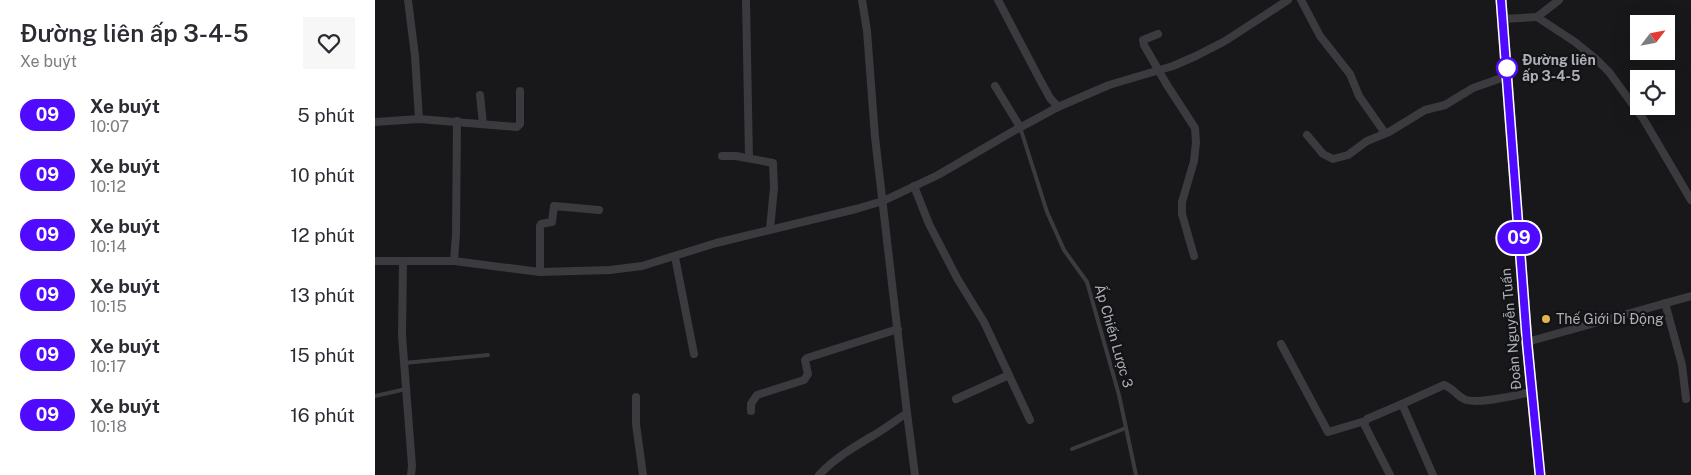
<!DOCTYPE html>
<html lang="vi">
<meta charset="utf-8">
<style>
body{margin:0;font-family:"Public Sans",sans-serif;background:#f7f7f7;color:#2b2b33;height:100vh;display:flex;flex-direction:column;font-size:19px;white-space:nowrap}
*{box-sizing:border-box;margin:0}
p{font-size:16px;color:#7c7c81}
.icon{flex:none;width:28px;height:28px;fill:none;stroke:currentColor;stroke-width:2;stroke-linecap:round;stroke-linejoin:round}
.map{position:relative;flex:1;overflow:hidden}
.details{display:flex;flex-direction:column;background:#fff;width:375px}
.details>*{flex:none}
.badge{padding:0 10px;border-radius:16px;font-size:18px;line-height:32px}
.needle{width:32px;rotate:58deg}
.controls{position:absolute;left:1255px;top:15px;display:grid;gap:10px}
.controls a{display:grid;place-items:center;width:45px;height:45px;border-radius:0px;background:#fff;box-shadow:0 5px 20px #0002;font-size:25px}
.map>.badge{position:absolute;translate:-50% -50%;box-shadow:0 0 0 2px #fff}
.round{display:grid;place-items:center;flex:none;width:52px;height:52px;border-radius:0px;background:#f7f7f7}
.head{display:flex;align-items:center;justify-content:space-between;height:85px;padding:0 20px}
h1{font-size:24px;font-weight:600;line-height:38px}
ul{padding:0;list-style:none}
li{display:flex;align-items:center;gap:15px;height:60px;padding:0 20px}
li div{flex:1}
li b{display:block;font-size:19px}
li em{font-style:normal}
li .badge{min-width:55px;font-weight:700;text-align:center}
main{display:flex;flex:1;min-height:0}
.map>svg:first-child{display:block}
</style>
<main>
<section class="details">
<div class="head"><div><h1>Đường liên ấp 3-4-5</h1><p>Xe buýt</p></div><a class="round"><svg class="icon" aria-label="heart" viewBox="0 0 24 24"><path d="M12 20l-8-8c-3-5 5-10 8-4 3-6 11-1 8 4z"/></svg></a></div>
<ul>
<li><span class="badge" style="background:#4f0aff;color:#fff">09</span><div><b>Xe buýt</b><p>10:07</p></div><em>5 phút</em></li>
<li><span class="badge" style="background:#4f0aff;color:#fff">09</span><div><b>Xe buýt</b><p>10:12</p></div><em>10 phút</em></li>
<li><span class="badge" style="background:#4f0aff;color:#fff">09</span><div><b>Xe buýt</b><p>10:14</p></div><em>12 phút</em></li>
<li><span class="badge" style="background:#4f0aff;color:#fff">09</span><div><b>Xe buýt</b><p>10:15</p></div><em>13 phút</em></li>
<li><span class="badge" style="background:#4f0aff;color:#fff">09</span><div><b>Xe buýt</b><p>10:17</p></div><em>15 phút</em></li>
<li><span class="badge" style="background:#4f0aff;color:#fff">09</span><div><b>Xe buýt</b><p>10:18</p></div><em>16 phút</em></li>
</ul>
</section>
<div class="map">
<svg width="1316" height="475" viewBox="0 0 1316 475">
<rect width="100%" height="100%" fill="#18181a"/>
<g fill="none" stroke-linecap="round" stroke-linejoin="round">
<g stroke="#3a3a3f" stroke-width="4">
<polyline points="645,127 672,212 689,250 712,282 744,395 761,475"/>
<polyline points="29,363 113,355"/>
<polyline points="0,396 31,389"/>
<polyline points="697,449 751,428"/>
</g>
<g stroke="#3a3a3f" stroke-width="8">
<polyline points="33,0 40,56 44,119"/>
<polyline points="371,0 374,158"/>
<polyline points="623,0 664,78 675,98 683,107"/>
<polyline points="926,0 945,36 975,74 984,96 1010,133"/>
<polyline points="1162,17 1200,42 1221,59 1234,72 1269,120 1316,200"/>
<polyline points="1128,19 1162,17 1184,0"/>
<polyline points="783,34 768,40 769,45 792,85 820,128 821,142 819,161 807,202 807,214 819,256"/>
<polyline points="620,86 645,127"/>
<polyline points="105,95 108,124"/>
<polyline points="0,122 44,119 142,127 145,124 145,91"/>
<polyline points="932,135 948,154 958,159 973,155 992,141 1014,132 1050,110 1070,105 1098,88 1132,76"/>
<polyline points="347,156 361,156 398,163 399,188 395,229"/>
<polyline points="539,186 554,224 582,278 609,322 655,420"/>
<polyline points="300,257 319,354"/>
<polyline points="0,261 79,261 165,272 235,270 267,266 341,243 481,209 508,201 563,175 635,133 683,107 734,85 798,66 821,56 850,41 913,0"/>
<polyline points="28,261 27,335 37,466 36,475"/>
<polyline points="79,261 81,234 82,121"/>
<polyline points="165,272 165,226 166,224 177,222 179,206 224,210"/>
<polyline points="1290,303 1307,365 1311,399"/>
<polyline points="1152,342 1316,296"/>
<polyline points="906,344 953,432 990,421"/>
<polyline points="261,397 261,424 268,475"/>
<polyline points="581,399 634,375"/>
<polyline points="376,411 376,404 382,395 429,380 433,374 430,360 432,358 523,329"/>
<polyline points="532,413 540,475"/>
<path d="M444 475C460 458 479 447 499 435 510 429 521 420 532 413L500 137 492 31 487 0"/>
<polyline points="1015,475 989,424 992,419 1027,404"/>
<path d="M1058 475 1027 404 1069 385C1080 389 1082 397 1091 400 1105 404 1141 395 1157 392"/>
</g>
<polyline stroke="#48494e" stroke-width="11" points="1126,0 1152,342 1165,475"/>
</g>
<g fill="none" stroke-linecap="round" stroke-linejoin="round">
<g stroke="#fff" stroke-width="11">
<polyline id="line" points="1126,0 1152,342 1165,475"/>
</g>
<use href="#line" stroke="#4f0aff" stroke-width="8"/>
</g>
<circle fill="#fff" stroke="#4f0aff" stroke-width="2.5" cx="1132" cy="68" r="10"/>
<circle fill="#e0b64a" stroke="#131315" stroke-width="2" cx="1171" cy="319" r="5"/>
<g text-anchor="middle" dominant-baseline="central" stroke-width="4.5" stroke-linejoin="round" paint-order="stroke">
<g font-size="14" font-weight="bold" fill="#acafb8" stroke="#131315" text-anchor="start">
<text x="1147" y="60">Đường liên<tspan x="1147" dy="16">ấp 3-4-5</tspan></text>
</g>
<g font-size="14" fill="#acafb8" stroke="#131315" text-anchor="start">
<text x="1181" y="319">Thế Giới Di Động</text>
</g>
<g font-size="14" fill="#acafb8" stroke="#131315">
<text transform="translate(1136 329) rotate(-95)">Đoàn Nguyễn Tuấn</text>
<text transform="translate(739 336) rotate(74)">Ấp Chiến Lược 3</text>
</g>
</g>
</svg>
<div class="controls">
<a><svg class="needle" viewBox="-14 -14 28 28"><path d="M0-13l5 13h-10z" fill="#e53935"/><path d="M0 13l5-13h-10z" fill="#7c7c81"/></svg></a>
<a><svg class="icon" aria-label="locate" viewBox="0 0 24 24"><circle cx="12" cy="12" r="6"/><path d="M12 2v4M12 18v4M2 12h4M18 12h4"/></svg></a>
</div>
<b class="badge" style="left:1144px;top:238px;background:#4f0aff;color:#fff">09</b>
</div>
</main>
